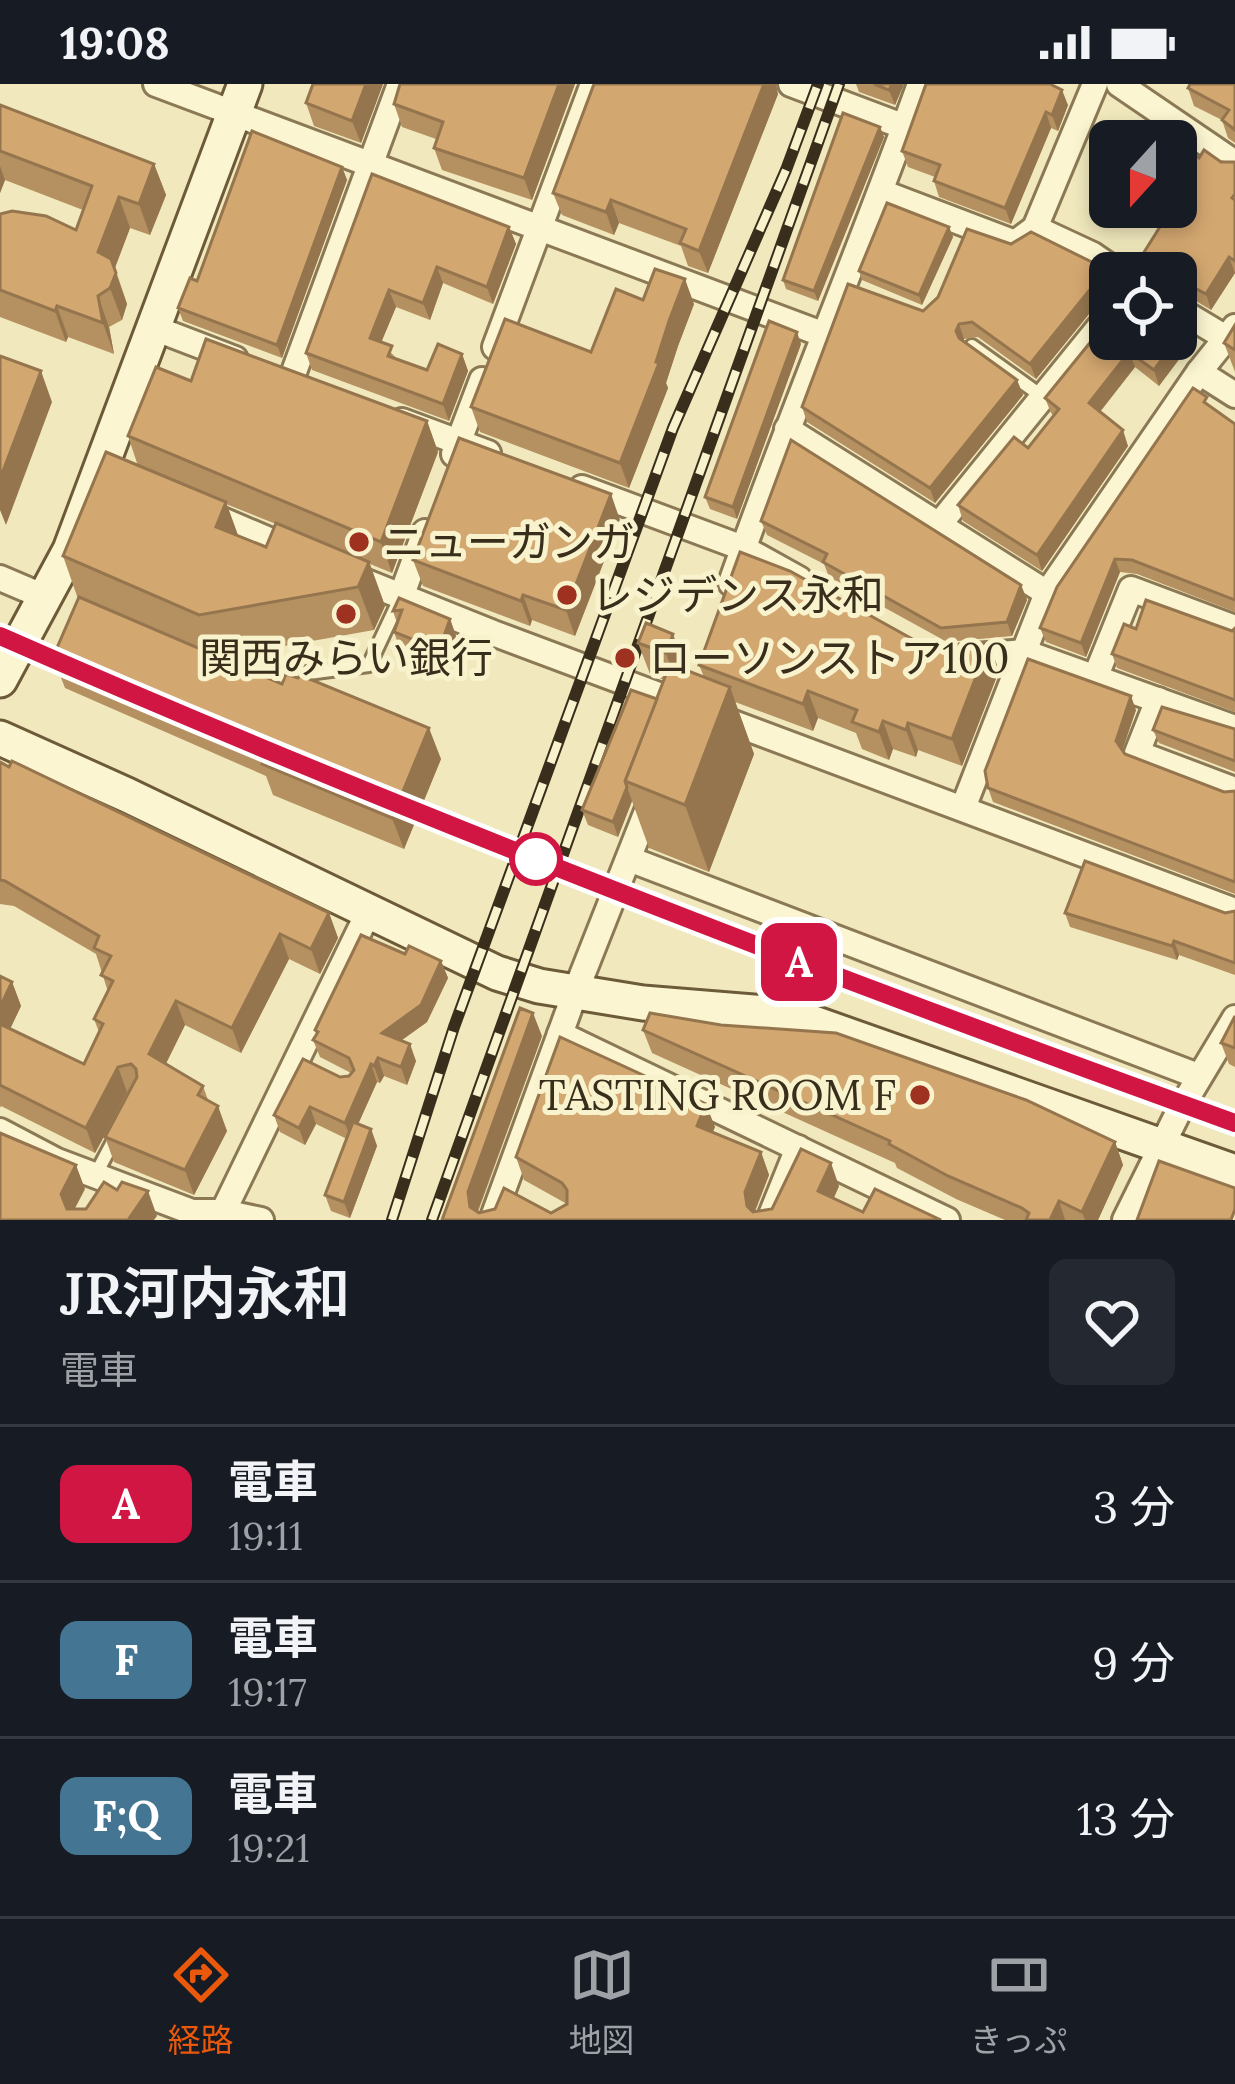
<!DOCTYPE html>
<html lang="ja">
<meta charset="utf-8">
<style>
body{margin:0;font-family:Lora,"Noto Sans JP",serif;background:#242831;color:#f1f3f6;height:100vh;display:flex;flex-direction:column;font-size:45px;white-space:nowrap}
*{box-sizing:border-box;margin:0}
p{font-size:39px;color:#9ea1a6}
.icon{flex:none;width:66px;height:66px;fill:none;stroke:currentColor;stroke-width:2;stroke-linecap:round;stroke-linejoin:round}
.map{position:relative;height:1136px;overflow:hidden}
.panel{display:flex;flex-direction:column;background:#171b24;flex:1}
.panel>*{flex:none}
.badge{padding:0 24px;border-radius:18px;font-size:42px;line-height:78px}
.needle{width:78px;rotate:201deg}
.tools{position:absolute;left:1089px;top:36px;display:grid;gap:24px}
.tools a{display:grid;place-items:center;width:108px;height:108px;border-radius:18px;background:#171b24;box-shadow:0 6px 18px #0003;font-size:60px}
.map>.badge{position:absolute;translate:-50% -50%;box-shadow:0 0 0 6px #fff}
.round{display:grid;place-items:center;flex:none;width:126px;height:126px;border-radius:18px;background:#242831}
.head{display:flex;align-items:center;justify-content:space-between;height:204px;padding:0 60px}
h1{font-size:57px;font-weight:600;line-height:90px}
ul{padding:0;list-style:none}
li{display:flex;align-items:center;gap:36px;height:156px;padding:0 60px;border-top:3px solid #363941}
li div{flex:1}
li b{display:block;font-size:45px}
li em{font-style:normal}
li .badge{min-width:132px;font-weight:700;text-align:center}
.status{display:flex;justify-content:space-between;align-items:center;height:84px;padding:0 60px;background:#171b24;direction:ltr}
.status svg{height:33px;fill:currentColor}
.tab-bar{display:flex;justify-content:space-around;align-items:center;height:168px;border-top:3px solid #363941;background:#171b24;font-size:33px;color:#9ea1a6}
.tab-bar a{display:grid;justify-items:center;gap:6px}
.tab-bar .active{color:#ea580c}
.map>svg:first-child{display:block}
</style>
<div class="status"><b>19:08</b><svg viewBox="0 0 49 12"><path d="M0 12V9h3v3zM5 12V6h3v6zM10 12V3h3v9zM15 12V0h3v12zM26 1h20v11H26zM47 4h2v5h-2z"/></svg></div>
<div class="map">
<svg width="1235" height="1136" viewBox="0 0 1235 1136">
<rect width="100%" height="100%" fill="#f1e9bd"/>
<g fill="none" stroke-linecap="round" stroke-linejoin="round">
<g stroke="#8b7955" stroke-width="18">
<g id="lane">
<polyline points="972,262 1043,313"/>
<polyline points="255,596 369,581 398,519"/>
<polyline points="96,1090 116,1052"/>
</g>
</g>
<g stroke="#8b7955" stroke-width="30">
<g id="street">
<polyline points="156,0 822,250"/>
<polyline points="791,0 905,43"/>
<polyline points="1119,0 1235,79"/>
<polyline points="881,108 1015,159 1035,144 1095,0"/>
<polyline points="1035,144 1093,171 1119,189"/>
<polyline points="1176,224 1226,254"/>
<polyline points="154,244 235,275"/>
<polyline points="495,263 593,0"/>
<polyline points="1199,288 1235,311"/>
<polyline points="291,296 400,0"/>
<polyline points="402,337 488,369"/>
<polyline points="787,345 1047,509"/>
<polyline points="454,370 482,296"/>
<polyline points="582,404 743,464 799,495"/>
<polyline points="208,430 297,468"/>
<polyline points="938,442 1110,230"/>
<polyline points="351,492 493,549 1235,827"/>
<polyline points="0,494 47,514"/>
<path d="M731 499C790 331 860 167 920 0"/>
<polyline points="401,513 425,448"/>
<polyline points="963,573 1024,568 1235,644"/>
<polyline points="1095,594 1131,505 1235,544"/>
<polyline points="1158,616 1137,669 1235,706"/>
<polyline points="963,724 1047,509 1199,288 1235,243"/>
<polyline points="629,775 1198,992"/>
<polyline points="560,950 947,1136"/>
<polyline points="0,1047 57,1077 192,1128 223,1128 261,1136"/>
<polyline points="223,1128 368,829"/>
<polyline points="492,1136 575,909 653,712"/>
<polyline points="769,1136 798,1064"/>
<polyline points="1125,1136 1178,1029 1235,934"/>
</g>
</g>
<g stroke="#6c5a38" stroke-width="39">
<g id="secondary">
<polyline points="0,596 70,466 245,0"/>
<polyline points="0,654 127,711 497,889 539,902 643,919 791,931 1235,1088"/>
</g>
</g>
<use href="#lane" stroke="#fbf5d1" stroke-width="12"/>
<use href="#street" stroke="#fbf5d1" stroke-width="24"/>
<use href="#secondary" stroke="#fbf5d1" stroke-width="33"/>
<g stroke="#392e1b" stroke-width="12">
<g id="rail">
<polyline points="0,552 84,589"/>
<polyline points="389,716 742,857 1235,1039"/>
<polyline points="392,1136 454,943 673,344 786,86 818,0"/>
<polyline points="432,1136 839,0"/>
</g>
</g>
<use href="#rail" stroke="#f8f2cd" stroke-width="8" stroke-dasharray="22" stroke-linecap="butt"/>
</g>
<g fill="#b59060" fill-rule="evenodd">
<polygon points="313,0 383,0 361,59 314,42 306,19"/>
<polygon points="400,0 575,0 532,116 442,86 434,64 436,55 402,43 394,20"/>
<polygon points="856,0 904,0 895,21 859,8"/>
<polygon points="1235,0 1235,59 1228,54 1222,36 1194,22 1188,4"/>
<polygon points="778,10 708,189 688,182 681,162 619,139 614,151 562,131 553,109"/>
<polygon points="0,21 154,80 166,111 150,151 130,144 115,184 127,220 122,236 109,243 114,270 68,253 66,258 0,233 0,130 76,146 83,126 5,96 0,109"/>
<polygon points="1068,21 1058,47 1051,44 1011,140 939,113 934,97 935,93 908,83 902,67"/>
<polygon points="880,43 884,53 818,217 786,205 783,196"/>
<polygon points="1199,74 1235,78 1235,189 1211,226 1183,209 1176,210 1176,189 1163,139 1135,123 1176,123"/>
<polygon points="342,83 347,96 282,274 183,237 178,224 197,197"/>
<polygon points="372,90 509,143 516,160 493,220 443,199 430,236 396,223 381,258 397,275 427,286 462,270 468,287 449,337 312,286 306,269"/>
<polygon points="949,143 953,153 922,221 862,196 859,187"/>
<polygon points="1011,160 1110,189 1110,214 1098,219 1036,295 978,253 964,255 963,257 1017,296 1023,311 935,419 807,338 802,323"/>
<polygon points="643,216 694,220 678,262 666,299 668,304 629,404 480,348 471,323 591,268"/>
<polygon points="1110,234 1189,239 1195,254 1159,302 1135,283 1100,328 1128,362 1042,487 963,437 958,421 1028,364 1054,332 1051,329 1045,314"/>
<polygon points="1235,241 1235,288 1224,259"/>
<polygon points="801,260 737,435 710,425 705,413"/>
<path d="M191 297 427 337 438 368 392 489 370 480 385 522 374 546 221 573 441 675 404 765 273 711 266 692 65 604 53 573 78 515 63 472 138 382 128 352ZM226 420 276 440 266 463 238 452Z"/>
<polygon points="1211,322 1235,340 1235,528 1137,490 1120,488 1086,573 1046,558 1040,544"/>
<polygon points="620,436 575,552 532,536 530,542 423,502 413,476"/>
<polygon points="761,437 1021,501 1027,516 1012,552 947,558 829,493 824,480 767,451"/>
<polygon points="399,514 450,535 456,552 445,582 400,565 394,548 397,539 393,527"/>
<polygon points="646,539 684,581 683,585 704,593 699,581 925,562 989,559 999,587 962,682 918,666 916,673 893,665 889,676 862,665 856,649 818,634 813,647 735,618 754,670 709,788 649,764 632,717 618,753 588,741 582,726 657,615 664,596 650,590 638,559"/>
<polygon points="1235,544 1235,628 1117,584 1112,570 1136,545 1232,547"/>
<polygon points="1136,626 1122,666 1125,670 1224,708 1235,707 1235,810 993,718 988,704"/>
<polygon points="1235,645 1235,688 1159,659 1153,646"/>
<polygon points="0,678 329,829 338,854 320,890 289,875 241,969 185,941 166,980 203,1002 208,1016 227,1047 194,1111 114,1078 105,1053 129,1008 95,1069 1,1022 0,1024 0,892 12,898 21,922 10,945 84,980 99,948 94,935 108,908 96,870 14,822 0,820"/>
<polygon points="1235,827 1235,891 1179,871 1177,876 1070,843 1065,829 1225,829"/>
<polygon points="405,870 441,877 448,894 427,938 402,956 416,977 407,1001 384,992 380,999 377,998 358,1040 371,1045 377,1062 350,1134 331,1127 325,1111 347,1055 316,1040 305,1061 280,1048 274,1031 340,993 349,992 351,989 320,973 313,956 316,951 315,946"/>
<polygon points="1235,932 1235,983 1229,980 1221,959"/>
<polygon points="643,946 1115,1058 1123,1081 1098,1136 1005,1136 956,1115 897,1084 895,1079 652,969"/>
<polygon points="542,952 478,1128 479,1129 551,1129 567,1120 524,1096 516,1073 715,1043 712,1049 761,1068 769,1091 755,1128 772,1125 839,1102 834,1114 863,1128 941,1136 442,1136"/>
</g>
<g fill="#94754e">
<polygon points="366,0 383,0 361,59 352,37"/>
<polygon points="559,0 575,0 532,116 524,94"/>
<polygon points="764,0 776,0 778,10 708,189 699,167"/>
<polygon points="892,0 904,0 895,21 889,6"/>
<polygon points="1062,6 1068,21 1058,47 1052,31"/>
<polygon points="1046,28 1051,44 1011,140 1005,124"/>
<polygon points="880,43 884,53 818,217 814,207"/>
<polygon points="154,80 166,111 150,151 139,120"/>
<polygon points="0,82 5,96 0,109"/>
<polygon points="342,83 347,96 282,274 277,261"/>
<polygon points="119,113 130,144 109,199 98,168"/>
<polygon points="611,116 619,139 614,151 606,128"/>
<polygon points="509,143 516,160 493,220 487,203"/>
<polygon points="949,143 953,153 922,221 919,211"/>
<polygon points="1229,173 1235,189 1211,226 1206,210"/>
<polygon points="437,183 443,199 430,236 423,219"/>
<polygon points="116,189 127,220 122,236 110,204"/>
<polygon points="685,195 694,220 678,262 666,299 668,304 629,404 620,379 669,237"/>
<polygon points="1092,203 1098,219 1036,295 1030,280"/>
<polygon points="389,206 396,223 376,271 370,254"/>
<polygon points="98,212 109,243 114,270 103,239"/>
<polygon points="57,222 68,253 66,258 55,227"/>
<polygon points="1189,239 1195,254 1159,302 1154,286"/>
<polygon points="959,240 964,255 962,262 956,247"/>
<polygon points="797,248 801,260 737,435 733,423"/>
<polygon points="1129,268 1135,283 1095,334 1089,319"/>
<polygon points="462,270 468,287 449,337 443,320"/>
<polygon points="41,287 52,318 6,441 0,426 0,395"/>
<polygon points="1017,296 1023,311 935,419 930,404"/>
<polygon points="427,337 438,368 392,489 381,458"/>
<polygon points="1123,346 1128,362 1042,487 1037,471"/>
<polygon points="611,410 620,436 575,552 566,526"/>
<polygon points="226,418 242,462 216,443"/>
<polygon points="1115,475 1120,488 1086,573 1081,559"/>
<polygon points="369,478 385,522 374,546 358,503"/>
<polygon points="1021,501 1027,516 1012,552 1007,538"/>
<polygon points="523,511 532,536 530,542 521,517"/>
<polygon points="450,535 456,552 445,582 439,566"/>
<polygon points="673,550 684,581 677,600 666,569"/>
<polygon points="989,559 999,587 962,682 952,655"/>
<polygon points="730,603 754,670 709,788 685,721"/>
<polygon points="808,607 818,634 813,647 803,620"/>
<polygon points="1131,612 1136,626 1121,670 1116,657"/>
<polygon points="883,637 893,665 889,676 879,648"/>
<polygon points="908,639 918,666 916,673 906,646"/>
<polygon points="429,644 441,675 404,765 392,734"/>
<polygon points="627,703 632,717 618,753 613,738"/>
<polygon points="329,829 338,854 320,890 311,865"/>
<polygon points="280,850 289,875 241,969 232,944"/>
<polygon points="1174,857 1179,871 1177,876 1172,862"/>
<polygon points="441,877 448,894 427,938 388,966 382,949"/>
<polygon points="12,898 21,922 2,962 0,956 0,923"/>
<polygon points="176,917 185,941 158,995 149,970"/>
<polygon points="533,929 542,952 476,1131 470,1123 468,1108"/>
<polygon points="410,960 416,977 407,1001 401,983"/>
<polygon points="378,974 384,992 380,999 374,982"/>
<polygon points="371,980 377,998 351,1056 345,1039"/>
<polygon points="118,983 127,1008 95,1069 86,1044"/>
<polygon points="706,1020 715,1043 705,1065 697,1042"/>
<polygon points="218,1022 227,1047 194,1111 185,1086"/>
<polygon points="310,1023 316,1040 305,1061 299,1044"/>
<polygon points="371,1045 377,1062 350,1134 344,1118"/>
<polygon points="1115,1058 1123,1081 1098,1136 1085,1136 1082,1128"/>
<polygon points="761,1068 769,1091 753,1131 747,1122 745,1108"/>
<polygon points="831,1079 839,1102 826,1130 818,1107"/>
<polygon points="76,1081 85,1105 70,1134 61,1110"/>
<polygon points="148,1107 157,1132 154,1136 128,1136"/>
<polygon points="1059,1117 1065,1136 1050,1136"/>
</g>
<g fill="#d3a770" stroke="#94754e" stroke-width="3">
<polygon points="313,0 366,0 352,37 306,19"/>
<polygon points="400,0 559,0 524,94 434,64 443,38 394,20"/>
<polygon points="594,0 764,0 699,167 680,159 686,145 611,116 606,128 553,109"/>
<polygon points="874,0 892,0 889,6"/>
<polygon points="926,0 1050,0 1062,6 1052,31 1046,28 1005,124 934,97 940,81 902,67"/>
<polygon points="1190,0 1235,0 1235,46 1222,36 1229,26 1188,4"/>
<polygon points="0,21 154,80 139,120 119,113 98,168 111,175 116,189 110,204 98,212 103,239 57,222 55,227 0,206 0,130 12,127 46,132 76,146 92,102 0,67"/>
<polygon points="843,29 880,43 814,207 783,196"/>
<polygon points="1147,43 1171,57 1139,57"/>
<polygon points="252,47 342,83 277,261 178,224 190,194 197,197"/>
<polygon points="1176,60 1199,74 1204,66 1221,78 1235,78 1235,110 1232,114 1235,116 1235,177 1229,173 1206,210 1176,194 1176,189 1131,189 1168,130 1157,123 1176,123"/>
<polygon points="372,90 509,143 487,203 437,183 423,219 389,206 370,254 392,262 388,272 427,286 438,260 462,270 443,320 306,269"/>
<polygon points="887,119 949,143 919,211 859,187"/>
<polygon points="967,145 1011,160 1031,148 1114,189 1110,189 1110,200 1106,198 1092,203 1030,280 972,238 959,240 956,247 959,254 1017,296 930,404 802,323 848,200 923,227 938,213"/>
<polygon points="655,185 685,195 669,237 656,278 659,279 620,379 471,323 505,235 591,268 616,205 643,216"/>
<polygon points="1176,230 1189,239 1154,286 1129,268 1089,319 1123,346 1037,471 958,421 1014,353 1028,364 1059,325 1045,314 1110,234 1110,255 1176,255"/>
<polygon points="769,237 797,248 733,423 705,413"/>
<polygon points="1235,241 1235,266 1224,259"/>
<polygon points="206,255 427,337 381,458 128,352 156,283 191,297"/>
<polygon points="0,272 41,287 0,395"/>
<polygon points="1193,304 1207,313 1204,318 1235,340 1235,516 1132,476 1115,475 1081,559 1040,544 1057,503"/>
<polygon points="459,354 611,410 566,526 523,511 521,517 413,476"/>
<polygon points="791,356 1021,501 1007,538 941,544 823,478 827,470 761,437"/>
<polygon points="106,368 226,418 216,443 266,463 276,439 369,478 358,503 199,531 63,472"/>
<polygon points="740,468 790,487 925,562 989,559 952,655 908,639 906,646 883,637 879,648 852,638 857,626 808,607 803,620 699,581"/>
<polygon points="79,513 282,600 286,590 298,594 300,591 429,644 392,734 262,680 268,667 53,573"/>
<polygon points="399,514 450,535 439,566 394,548 402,526 393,527"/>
<polygon points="1146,516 1232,547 1235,544 1235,616 1112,570 1124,540 1136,545"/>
<polygon points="646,539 673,550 666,569 638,559"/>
<polygon points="1028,575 1131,612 1116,657 1125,670 1224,708 1235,707 1235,798 988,704 985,687"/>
<polygon points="670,580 730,603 685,721 625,697"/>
<polygon points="631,606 657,615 625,697 627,703 613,738 582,726"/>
<polygon points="1162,623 1235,645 1235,677 1153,646"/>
<polygon points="12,677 329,829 311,865 280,850 232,944 176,917 149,970 203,1002 198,1011 218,1022 185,1086 105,1053 137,993 136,985 131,980 118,983 86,1044 0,1001 0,940 84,980 103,940 94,935 113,897 101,891 111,872 94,864 99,852 5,797 0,796 0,678 9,683"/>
<polygon points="1085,777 1225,829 1235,827 1235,879 1174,857 1172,862 1065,829"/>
<polygon points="361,851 405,870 409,862 441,877 421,921 382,949 410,960 401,983 378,974 374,982 371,980 345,1039 310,1023 299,1044 274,1031 303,975 340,993 349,992 354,986 349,974 313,956 318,948 315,946"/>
<polygon points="0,892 12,898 0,923"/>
<polygon points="520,924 533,929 468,1108 470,1123 479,1129 495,1125 504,1104 551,1129 567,1120 567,1106 562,1099 516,1073 560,953 706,1020 697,1042 761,1068 745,1108 747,1122 753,1128 772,1125 801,1065 831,1079 818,1107 863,1128 875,1105 941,1136 442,1136"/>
<polygon points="650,929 721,941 836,949 1026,1016 1115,1058 1082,1128 1059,1117 1050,1136 1026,1136 1029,1129 1022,1124 948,1092 889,1060 890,1057 643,946"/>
<polygon points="1235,932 1235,964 1221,959"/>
<polygon points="353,1038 371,1045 344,1118 325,1111"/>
<polygon points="0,1049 76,1081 61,1110 67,1125 86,1125 104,1098 117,1106 122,1098 148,1107 128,1136 0,1136"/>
<polygon points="1159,1077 1235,1104 1235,1125 1231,1136 1137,1136"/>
</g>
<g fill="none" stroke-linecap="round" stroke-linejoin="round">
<g stroke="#fff" stroke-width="27">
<path id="line" d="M0 552C405 730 819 889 1235 1039"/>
</g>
<use href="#line" stroke="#d21644" stroke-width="18"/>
</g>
<g fill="#9e3120" stroke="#f8f2cd" stroke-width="4.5">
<circle cx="359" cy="458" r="12"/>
<circle cx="567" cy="511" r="12"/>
<circle cx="346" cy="530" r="12"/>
<circle cx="625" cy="574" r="12"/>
<circle cx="920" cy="1011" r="12"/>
</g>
<circle fill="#fff" stroke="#d21644" stroke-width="6" cx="536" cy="775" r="24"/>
<g text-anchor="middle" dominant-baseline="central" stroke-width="10" stroke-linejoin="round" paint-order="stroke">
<g font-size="42" fill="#392e1b" stroke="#f8f2cd" text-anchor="start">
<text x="383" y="458">ニューガンガ</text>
<text x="591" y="511">レジデンス永和</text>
<text x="346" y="574" text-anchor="middle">関西みらい銀行</text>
<text x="649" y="574">ローソンストア100</text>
<text x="896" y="1011" text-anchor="end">TASTING ROOM F</text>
</g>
</g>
</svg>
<div class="tools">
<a><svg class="needle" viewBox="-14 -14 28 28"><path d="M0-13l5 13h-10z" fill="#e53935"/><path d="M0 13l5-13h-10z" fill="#9ea1a6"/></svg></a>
<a><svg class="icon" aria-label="locate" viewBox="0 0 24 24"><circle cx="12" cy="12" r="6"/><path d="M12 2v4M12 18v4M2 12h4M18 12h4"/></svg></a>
</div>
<b class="badge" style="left:799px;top:878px;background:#d21644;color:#fff">A</b>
</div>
<section class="panel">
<div class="head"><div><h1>JR河内永和</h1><p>電車</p></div><a class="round"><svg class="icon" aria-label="heart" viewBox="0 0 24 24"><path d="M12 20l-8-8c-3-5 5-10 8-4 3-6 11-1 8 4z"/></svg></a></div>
<ul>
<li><span class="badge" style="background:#d21644;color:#fff">A</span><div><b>電車</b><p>19:11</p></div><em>3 分</em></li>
<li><span class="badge" style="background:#447694;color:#fff">F</span><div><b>電車</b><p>19:17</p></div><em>9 分</em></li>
<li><span class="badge" style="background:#447694;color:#fff">F;Q</span><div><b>電車</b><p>19:21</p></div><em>13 分</em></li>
</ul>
</section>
<nav class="tab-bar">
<a class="active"><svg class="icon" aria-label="directions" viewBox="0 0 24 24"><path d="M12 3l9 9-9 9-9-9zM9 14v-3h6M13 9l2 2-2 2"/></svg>経路</a>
<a><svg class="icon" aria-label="map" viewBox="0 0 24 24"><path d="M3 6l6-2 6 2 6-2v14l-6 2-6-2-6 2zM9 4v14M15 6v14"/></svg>地図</a>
<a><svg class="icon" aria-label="tickets" viewBox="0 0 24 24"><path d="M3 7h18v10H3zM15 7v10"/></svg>きっぷ</a>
</nav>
